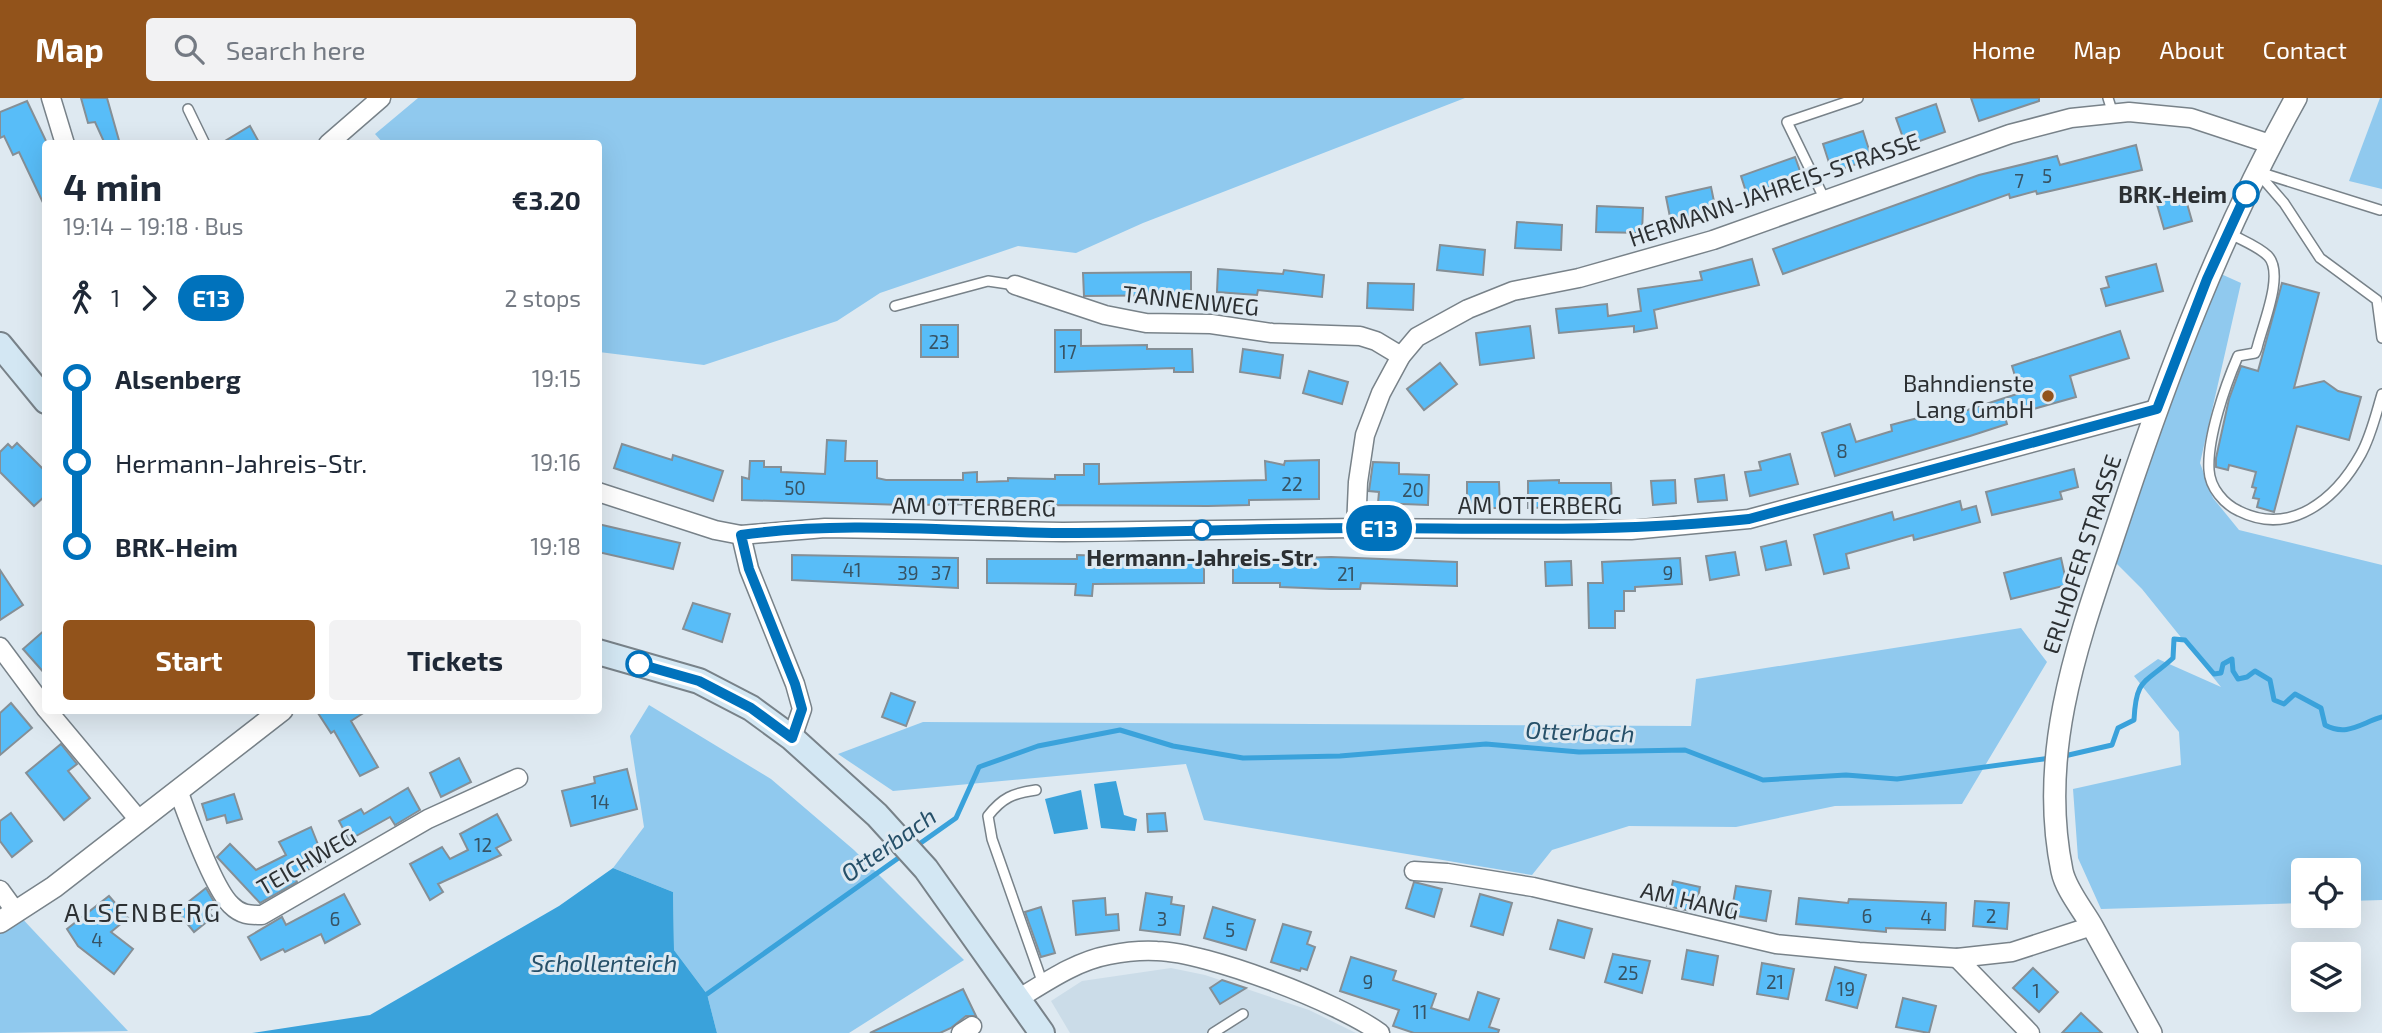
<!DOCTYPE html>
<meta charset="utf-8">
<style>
body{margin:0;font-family:"Exo 2",sans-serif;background:#f2f2f3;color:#1f2937;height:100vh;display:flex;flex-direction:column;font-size:26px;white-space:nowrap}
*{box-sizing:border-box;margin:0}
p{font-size:23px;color:#747a83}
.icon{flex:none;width:38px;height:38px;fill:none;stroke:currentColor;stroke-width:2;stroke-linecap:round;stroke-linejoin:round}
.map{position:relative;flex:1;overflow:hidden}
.side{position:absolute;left:42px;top:42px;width:560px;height:574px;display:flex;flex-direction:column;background:#fff;border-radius:7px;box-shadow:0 7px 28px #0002}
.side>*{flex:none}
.badge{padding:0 14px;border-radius:23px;font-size:24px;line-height:46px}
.tools{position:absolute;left:2291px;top:760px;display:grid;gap:14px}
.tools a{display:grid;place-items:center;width:70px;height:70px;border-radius:7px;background:#fff;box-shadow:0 7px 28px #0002;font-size:35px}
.map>.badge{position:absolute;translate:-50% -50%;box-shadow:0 0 0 4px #fff}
.legs{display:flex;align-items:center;gap:10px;height:77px;padding:0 21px;font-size:23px}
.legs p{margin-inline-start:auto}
.overview{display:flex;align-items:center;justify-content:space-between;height:119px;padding:0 21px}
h1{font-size:38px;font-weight:700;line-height:52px}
.primary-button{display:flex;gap:14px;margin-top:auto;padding:14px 21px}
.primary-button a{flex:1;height:80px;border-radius:7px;background:#92531b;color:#fff;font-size:28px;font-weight:700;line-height:80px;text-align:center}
.primary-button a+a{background:#f2f2f3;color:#1f2937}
ul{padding:0 21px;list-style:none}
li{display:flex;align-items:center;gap:24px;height:84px;font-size:26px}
li i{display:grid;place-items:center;width:10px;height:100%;margin:0 9px;background:currentColor}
li i::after{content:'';width:18px;height:18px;margin:-9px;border:5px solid;border-radius:50%;background:#fff}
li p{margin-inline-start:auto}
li:first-child i{background:linear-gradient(#0000 50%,currentColor 0)}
li:last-child i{background:linear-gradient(currentColor 50%,#0000 0)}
header{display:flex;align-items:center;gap:42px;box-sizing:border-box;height:98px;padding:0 35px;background:#92531b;color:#fff}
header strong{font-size:33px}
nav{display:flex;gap:38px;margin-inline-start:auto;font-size:24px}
.search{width:490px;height:63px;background:#f2f2f3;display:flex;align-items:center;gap:18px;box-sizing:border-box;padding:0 24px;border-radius:7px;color:#747a83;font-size:26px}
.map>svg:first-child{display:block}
</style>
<header>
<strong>Map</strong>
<div class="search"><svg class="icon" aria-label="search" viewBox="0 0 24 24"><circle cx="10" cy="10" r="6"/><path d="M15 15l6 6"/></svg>Search here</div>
<nav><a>Home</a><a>Map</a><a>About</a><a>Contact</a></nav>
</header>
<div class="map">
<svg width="2382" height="935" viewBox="0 0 2382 935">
<rect width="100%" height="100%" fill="#dee9f1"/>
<polygon fill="#cbdce8" points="1171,870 1205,877 1309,912 1356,935 1070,935 1051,903 1082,883"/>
<g fill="#90c9ee">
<polygon points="418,0 1465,0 1143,125 1076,155 1018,148 880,195 837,223 704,267 599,254 598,46 383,45 375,36"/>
<polygon points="2380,0 2382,0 2382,91 2349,83"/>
<polygon points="2221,176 2241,185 2200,365 2213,400 2239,432 2382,467 2382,802 2349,803 2348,772 2303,772 2303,805 2101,811 2078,760 2073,691 2181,667 2179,634 2134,578 2158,561 2221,589 2142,491 2112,461"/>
<polygon points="2021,530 2047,564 1962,706 1835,708 1736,729 1629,728 1552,752 1532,777 1204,722 1186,666 893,693 838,656 923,624 1691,628 1696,581"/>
<polygon points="649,607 771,681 854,752 964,862 849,935 717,935 707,896 674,852 673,794 613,770 644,729 630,638"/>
<polygon points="16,814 128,933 0,935 0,824"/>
</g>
<g fill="#3aa2db">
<polygon points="1116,683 1124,717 1137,721 1135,733 1101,730 1094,686"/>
<polygon points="1081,692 1088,731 1054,736 1045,701"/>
<polygon points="613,770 673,794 674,852 707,896 717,935 252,935 370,917 559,808"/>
</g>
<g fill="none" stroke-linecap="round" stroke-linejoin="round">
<g stroke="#3aa2db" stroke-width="5">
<path d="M2060 659 2112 647 2118 630 2134 622C2136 579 2145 586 2173 560L2174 541 2185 542 2214 576 2221 575 2223 566 2232 561 2233 573 2238 581 2247 579 2255 573 2270 582 2274 602 2284 606 2295 596 2321 610 2325 627C2347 639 2361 625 2382 619"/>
<polyline points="915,749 956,720 979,669 1038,648 1120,632 1173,648 1243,660 1340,658 1486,646 1579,654 1685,652 1763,682 1846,677 1897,681 2051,660"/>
<polyline points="707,896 904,756"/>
</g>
</g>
<g fill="#58bdf8" stroke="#858f96" stroke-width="2">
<polygon points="81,0 107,0 120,46 105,46 95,24 88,25"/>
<polygon points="1971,0 2039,0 2039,3 1979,23"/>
<polygon points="27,3 46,43 46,111 19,54 13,57 4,38 0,40 0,14"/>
<polygon points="1936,6 1945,34 1906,48 1896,20"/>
<polygon points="250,28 260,46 220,46"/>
<polygon points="1863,33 1872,61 1832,74 1823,46"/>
<polygon points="2136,47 2142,72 2037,96 2036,93 2010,100 2009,96 1783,176 1773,151 1979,77 2057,58 2060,67"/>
<polygon points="1795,59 1804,84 1783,91 1782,85 1747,97 1741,78"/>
<polygon points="1711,89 1716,113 1671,124 1666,99"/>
<polygon points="2184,95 2192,123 2164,131 2156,103"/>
<polygon points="1597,108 1643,110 1642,135 1596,134"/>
<polygon points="1517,124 1562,127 1561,152 1515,150"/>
<polygon points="1440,147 1485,152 1483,177 1437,172"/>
<polygon points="1752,161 1759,187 1654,212 1657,230 1634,234 1634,228 1559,235 1556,211 1607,206 1608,218 1641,213 1638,191 1702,182 1700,174"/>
<polygon points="2156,166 2163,193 2106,208 2101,191 2109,189 2106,179"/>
<polygon points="1218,171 1283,176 1284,172 1324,177 1322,199 1258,192 1257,197 1217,194"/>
<polygon points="1191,174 1191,197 1084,198 1083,175"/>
<polygon points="1368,185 1414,186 1413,212 1367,210"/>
<polygon points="2282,185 2319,195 2294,290 2324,283 2338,293 2361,299 2349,342 2297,328 2274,414 2257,409 2259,401 2253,400 2256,390 2252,389 2256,374 2229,367 2228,372 2216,369 2216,360 2229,301 2241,268 2258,273"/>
<rect x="921" y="227" width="37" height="32"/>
<polygon points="1530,228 1534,260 1480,267 1476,235"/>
<polygon points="1055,232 1081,232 1081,248 1147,247 1147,251 1192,251 1193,274 1174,274 1174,270 1055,274"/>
<polygon points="2120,233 2129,260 2070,278 2076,299 2005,319 2007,326 1970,338 1835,378 1822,335 1850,326 1856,344 1892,333 1891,327 1906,323 1954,311 1955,316 2020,295 2012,268"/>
<polygon points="1243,251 1283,257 1280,280 1240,274"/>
<polygon points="1440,265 1457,286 1424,312 1407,291"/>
<polygon points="1309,273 1348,284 1342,306 1303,295"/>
<polygon points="827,342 846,343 845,363 877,363 877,380 886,382 963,382 963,375 977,374 977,384 1008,383 1008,380 1055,381 1055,377 1084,377 1084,366 1099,366 1099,386 1266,382 1265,363 1284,367 1285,363 1319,362 1319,401 1249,402 1249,407 1208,408 1028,407 1028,414 1010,414 1010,406 904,407 742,402 742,379 749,381 750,363 764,363 764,369 781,369 781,374 825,376"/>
<polygon points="17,345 46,374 46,397 34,408 0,374 0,354 8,346 12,350"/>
<polygon points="622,346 672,362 673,357 723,373 713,403 614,370"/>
<polygon points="1790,356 1798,386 1750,398 1745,374 1761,372 1759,364"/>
<polygon points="1373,364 1399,365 1399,376 1429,377 1428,407 1378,405 1379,394 1369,393"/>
<polygon points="2074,371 2078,389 2060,394 2062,401 1992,417 1986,394"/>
<polygon points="1724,377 1727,402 1698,404 1695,381"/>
<polygon points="1559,382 1559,385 1611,385 1612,408 1528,410 1528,383"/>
<polygon points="1675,382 1676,405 1653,407 1651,383"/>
<polygon points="1467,384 1499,384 1500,410 1467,410"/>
<polygon points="1960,403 1962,412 1976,408 1980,424 1914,442 1913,437 1846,456 1849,470 1824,476 1814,437 1892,414 1894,422"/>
<polygon points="598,426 680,445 673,471 598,454"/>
<polygon points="1786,443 1791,467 1766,472 1761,449"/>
<polygon points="1735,454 1739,477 1710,482 1706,458"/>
<polygon points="792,457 958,460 958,490 792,482"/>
<polygon points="1077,457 1104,458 1104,461 1204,460 1204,485 1093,486 1092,498 1075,497 1076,486 987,485 987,461 1077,461"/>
<polygon points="1331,459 1457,464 1457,488 1361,485 1360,491 1331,491 1280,489 1280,485 1233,485 1233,462"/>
<polygon points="1680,460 1682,486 1635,489 1635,493 1624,493 1624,513 1615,513 1615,530 1589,530 1588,485 1603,485 1602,464"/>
<polygon points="2061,460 2067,487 2011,501 2004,475"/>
<polygon points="1571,463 1572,487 1546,488 1545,464"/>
<polygon points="0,472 23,507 0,522"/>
<polygon points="693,505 730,516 722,544 683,531"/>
<polygon points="46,531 46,577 23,551"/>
<polygon points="891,595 915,604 906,628 882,619"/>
<polygon points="11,605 32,630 0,657 0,615"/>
<polygon points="316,612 368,612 351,623 378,669 360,678 334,633 331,635"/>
<polygon points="61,646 77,666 68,673 90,700 64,722 26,675"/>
<polygon points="459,660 471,684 441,699 430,675"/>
<polygon points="627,671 637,711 571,728 562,693 595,685 594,679"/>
<polygon points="408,690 420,712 395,727 390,719 349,742 339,723 361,711 364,716"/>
<polygon points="234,696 242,721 227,725 225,717 207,722 202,706"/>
<polygon points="11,715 32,743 12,759 0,743 0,723"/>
<polygon points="1165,715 1167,733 1148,734 1147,716"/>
<polygon points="497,716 511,742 496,750 501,757 438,786 443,794 430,802 410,766 442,749 450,761 468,752 460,736"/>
<polygon points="311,729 325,764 294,778 297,784 260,805 217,759 230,746 256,772 286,757 279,744"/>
<polygon points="1673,783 1700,789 1695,814 1667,808"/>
<polygon points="1414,784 1442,791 1434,819 1406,810"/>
<polygon points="1736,788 1771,793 1766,823 1731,817"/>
<polygon points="206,790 216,807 208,814 213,819 194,834 177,813"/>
<polygon points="1146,795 1172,799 1171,806 1184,808 1180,837 1140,832"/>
<polygon points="344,796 360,826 325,845 321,836 285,854 283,851 261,862 248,839 282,819 286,827"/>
<polygon points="1480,796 1512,805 1503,837 1471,828"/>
<polygon points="109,798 128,820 111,834 133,851 114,876 78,848 67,831"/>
<polygon points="1105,800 1106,817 1118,816 1119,832 1076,837 1073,803"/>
<polygon points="1799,800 1848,805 1849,801 1946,805 1945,832 1886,830 1886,834 1796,826"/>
<polygon points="1975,803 2009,805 2007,831 1973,828"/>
<polygon points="1041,809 1055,855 1041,859 1025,814"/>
<polygon points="1213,809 1255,822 1246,852 1204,840"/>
<polygon points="1558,822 1592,831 1584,860 1550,851"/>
<polygon points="1283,826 1311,834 1307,846 1315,849 1307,872 1301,870 1300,873 1271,864"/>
<polygon points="1687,852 1718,858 1713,887 1682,881"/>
<polygon points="1613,856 1650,863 1642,895 1605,884"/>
<polygon points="1351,859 1396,873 1393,882 1436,896 1431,910 1469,922 1478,894 1499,901 1489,929 1499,932 1498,935 1414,935 1393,928 1399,912 1340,893"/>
<polygon points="1762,865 1794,871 1788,901 1757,896"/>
<polygon points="1835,869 1866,877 1857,910 1826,902"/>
<polygon points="2033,870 2058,894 2039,914 2013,890"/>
<polygon points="1222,882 1246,890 1220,906 1210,890"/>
<polygon points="963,891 976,918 966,918 951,930 940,935 870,935"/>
<polygon points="1903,900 1936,908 1929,935 1896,929"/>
<polygon points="2081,915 2102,935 2062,935"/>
</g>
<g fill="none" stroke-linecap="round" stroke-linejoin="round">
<g stroke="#788289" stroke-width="12">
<g id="service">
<polyline points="2108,0 2113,16"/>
<polyline points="188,11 205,46"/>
<polyline points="2259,74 2380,112"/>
<polyline points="2258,75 2284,105 2320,160 2377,202 2382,240"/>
<polyline points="1825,102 1787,24 1858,0"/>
<path d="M2229 135C2241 142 2258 148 2268 158 2285 176 2262 228 2257 250L2255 255 2238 258C2225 288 2207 340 2209 372 2210 390 2224 406 2239 413 2291 439 2336 401 2361 356 2371 338 2376 316 2382 296"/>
<polyline points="895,208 988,183 1015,187"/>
<path d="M1036 692C1013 695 1002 700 988 718L992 741 1043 886"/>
<polyline points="1213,935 1243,916"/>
</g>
</g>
<g stroke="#788289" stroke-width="21">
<g id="minor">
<polyline points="51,0 65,46"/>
<polyline points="328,46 381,0"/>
<polyline points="1015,187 1105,217 1146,225 1211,226 1272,235 1360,238 1376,243 1401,258"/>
<polyline points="598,394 715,432 741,437 825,430 1063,434 1356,430 1631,432 1749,421 2157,311"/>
<polyline points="1356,430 1358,384 1365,337 1381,295 1401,258 1417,239 1468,211 1513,193 1579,180 1713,142 2010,36 2071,20 2129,14 2191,20 2270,46"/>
<polyline points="741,437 749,471 795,586 802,611 792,640"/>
<polyline points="0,549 46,611"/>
<polyline points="47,612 139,722"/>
<path d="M178 692C187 717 214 791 231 807 241 817 249 817 262 817L428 721 518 680"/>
<polyline points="1414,773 1447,775 1533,789 1776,846 1859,854 1957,860 2012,854 2092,828"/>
<polyline points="0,792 16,814"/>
<polyline points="1957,860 2030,935"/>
<path d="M1018 901C1046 884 1076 863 1109 857 1124 854 1141 852 1157 853 1207 854 1340 905 1380 935"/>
<polyline points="961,935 972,928"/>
</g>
</g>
<g stroke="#788289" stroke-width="24">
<g id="tertiary">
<polyline points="0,824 54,789 282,612"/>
<path d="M2151 935C2131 899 2112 864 2092 828 2083 812 2066 792 2062 773 2036 647 2083 531 2122 413 2169 271 2223 131 2296 0"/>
</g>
</g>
<g stroke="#788289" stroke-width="28">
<g id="secondary">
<polyline points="0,247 46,303"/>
<polyline points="598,554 699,583 751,610 792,640 877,717 926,771 1042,935"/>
</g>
</g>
<use href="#service" stroke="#fff" stroke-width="9"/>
<use href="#minor" stroke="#fff" stroke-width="18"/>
<use href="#tertiary" stroke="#fff" stroke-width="21"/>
<use href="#secondary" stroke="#d3e7f3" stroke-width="24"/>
</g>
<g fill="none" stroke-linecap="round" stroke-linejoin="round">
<g stroke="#fff" stroke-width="16">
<path id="line-1" d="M639 566 699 583 751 610 792 640 802 611 795 586 749 471 741 437C846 422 956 434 1062 435 1161 435 1260 430 1358 430 1489 430 1618 435 1749 421L2157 311 2207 181 2246 96"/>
</g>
<use href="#line-1" stroke="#0072bc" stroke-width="10"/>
</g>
<g fill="#fff" stroke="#0072bc" stroke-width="3.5">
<circle cx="2246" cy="96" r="12"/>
<circle cx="1202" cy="432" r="9"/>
<circle cx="639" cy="566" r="12"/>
</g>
<circle fill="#92531b" stroke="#dee9f1" stroke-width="2.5" cx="2048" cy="298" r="7"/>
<g text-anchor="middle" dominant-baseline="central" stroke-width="6" stroke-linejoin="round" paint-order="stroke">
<g font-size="19" fill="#375364">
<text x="2047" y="77">5</text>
<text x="2019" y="82">7</text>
<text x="939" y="243">23</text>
<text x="1068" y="253">17</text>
<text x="1842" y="352">8</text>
<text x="1292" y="385">22</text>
<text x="795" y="389">50</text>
<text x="1413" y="391">20</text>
<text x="852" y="471">41</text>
<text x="908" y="474">39</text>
<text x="941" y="474">37</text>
<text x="1668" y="474">9</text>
<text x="1346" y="475">21</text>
<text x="600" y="703">14</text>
<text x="483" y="746">12</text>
<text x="1867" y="817">6</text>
<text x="1991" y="817">2</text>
<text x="1926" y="818">4</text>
<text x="335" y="820">6</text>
<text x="1162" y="820">3</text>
<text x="1230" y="831">5</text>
<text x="97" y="841">4</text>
<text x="1628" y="874">25</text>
<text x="1368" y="883">9</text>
<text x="1775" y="883">21</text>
<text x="1846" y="890">19</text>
<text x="2036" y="892">1</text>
<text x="1420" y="913">11</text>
</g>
<g font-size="23" fill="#2c3033" stroke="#dee9f1">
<text transform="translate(1774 91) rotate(-19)">HERMANN-JAHREIS-STRASSE</text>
<text transform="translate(1191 202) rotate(6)">TANNENWEG</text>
<text x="1540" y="407">AM OTTERBERG</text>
<text transform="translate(974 408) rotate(1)">AM OTTERBERG</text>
<text transform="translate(2081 456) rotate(-72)">ERLHOFER STRASSE</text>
<text transform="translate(306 763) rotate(-30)">TEICHWEG</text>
<text transform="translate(1690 802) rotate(13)">AM HANG</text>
</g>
<g font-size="23" font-weight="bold" fill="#2c3033" stroke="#dee9f1" text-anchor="end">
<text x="2227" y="96">BRK-Heim</text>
<text x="1202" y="459" text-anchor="middle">Hermann-Jahreis-Str.</text>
</g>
<g font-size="23" fill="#2c3033" stroke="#dee9f1" text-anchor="end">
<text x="2034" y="285">Bahndienste<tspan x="2034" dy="26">Lang GmbH</tspan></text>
</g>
<g font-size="24" font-style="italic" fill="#265069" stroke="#dee9f1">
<text transform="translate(1580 633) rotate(2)">Otterbach</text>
<text transform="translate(888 746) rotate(-35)">Otterbach</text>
<text x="604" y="864">Schollenteich</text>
</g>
<g font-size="26" letter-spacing="2" fill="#2c3033" stroke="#dee9f1">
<text x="143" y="813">ALSENBERG</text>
</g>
</g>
</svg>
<div class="tools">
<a><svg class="icon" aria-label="locate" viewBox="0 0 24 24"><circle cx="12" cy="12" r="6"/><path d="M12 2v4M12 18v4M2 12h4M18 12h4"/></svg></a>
<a><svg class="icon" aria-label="layers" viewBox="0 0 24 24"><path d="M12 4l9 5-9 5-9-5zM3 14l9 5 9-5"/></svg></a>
</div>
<b class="badge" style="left:1379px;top:430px;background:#0072bc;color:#fff">E13</b>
<section class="side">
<div class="overview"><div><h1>4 min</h1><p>19:14 – 19:18 · Bus</p></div><b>€3.20</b></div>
<div class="legs"><svg class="icon" aria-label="walk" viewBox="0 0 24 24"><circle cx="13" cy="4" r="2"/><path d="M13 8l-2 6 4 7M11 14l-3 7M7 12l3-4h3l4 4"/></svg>1<svg class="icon" aria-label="forward" viewBox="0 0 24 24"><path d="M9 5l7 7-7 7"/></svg><b class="badge" style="background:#0072bc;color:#fff">E13</b><p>2 stops</p></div>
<ul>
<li><i style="color:#0072bc"></i><b>Alsenberg</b><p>19:15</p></li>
<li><i style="color:#0072bc"></i><span>Hermann-Jahreis-Str.</span><p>19:16</p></li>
<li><i style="color:#0072bc"></i><b>BRK-Heim</b><p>19:18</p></li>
</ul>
<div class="primary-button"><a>Start</a><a>Tickets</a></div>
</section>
</div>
